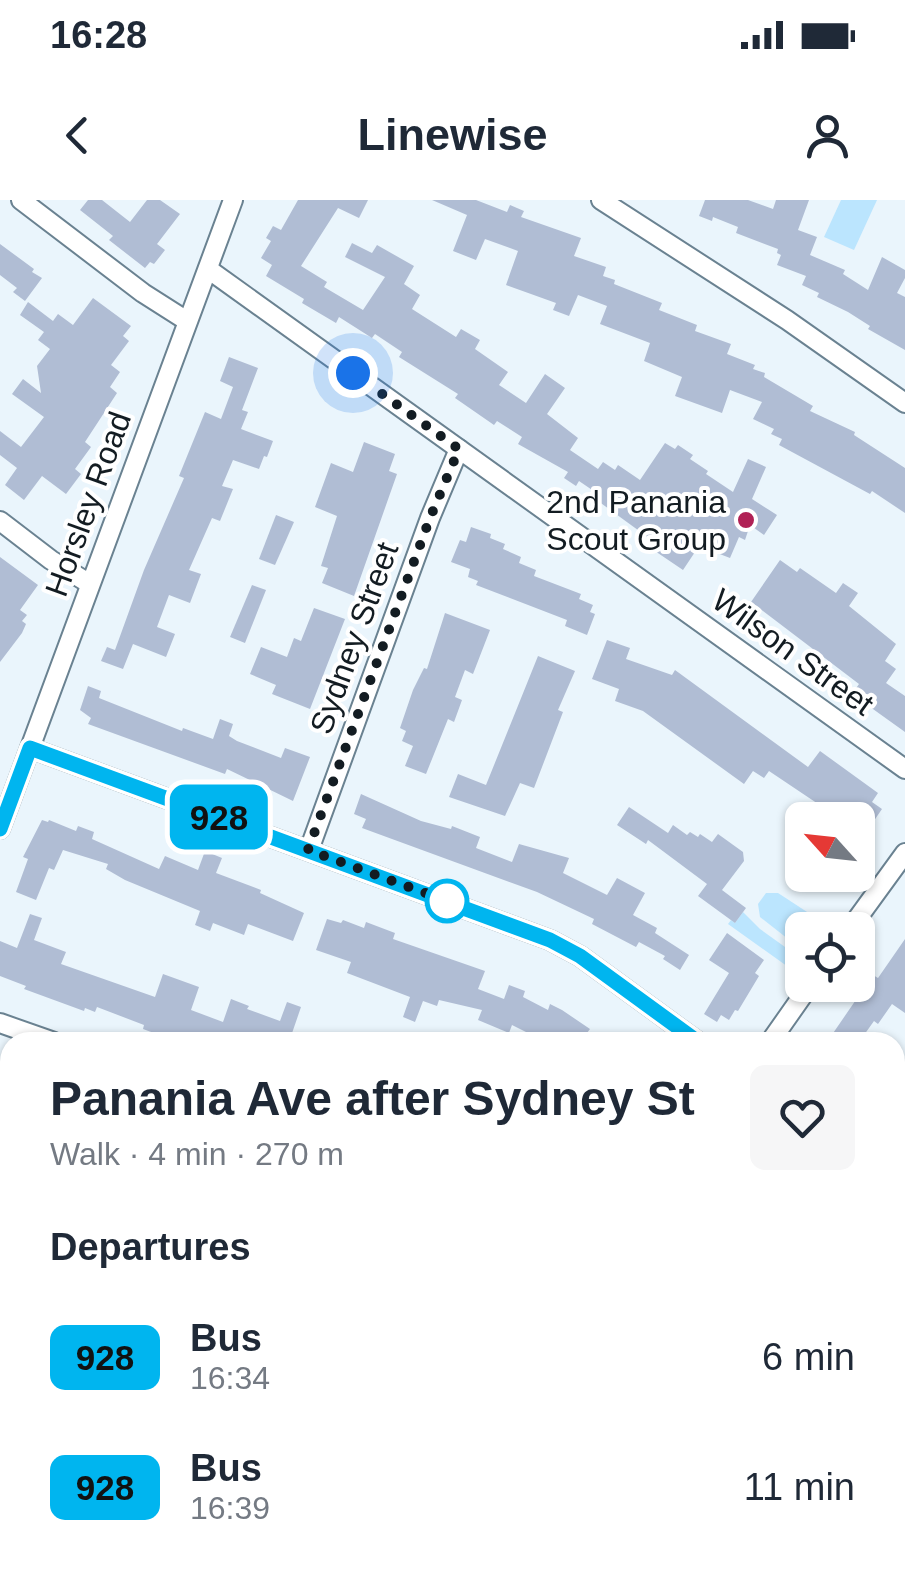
<!DOCTYPE html>
<meta charset="utf-8">
<style>
body{margin:0;font-family:Helvetica,sans-serif;background:#f6f6f7;color:#1f2937;height:100vh;display:flex;flex-direction:column;font-size:38px;white-space:nowrap}
*{box-sizing:border-box;margin:0}
p{font-size:32px;color:#747a83}
.icon{flex:none;width:55px;height:55px;fill:none;stroke:currentColor;stroke-width:2;stroke-linecap:round;stroke-linejoin:round}
.map{position:relative;flex:1;overflow:hidden}
.details{position:absolute;left:0px;top:832px;width:905px;height:542px;display:flex;flex-direction:column;background:#fff;border-radius:30px 30px 0 0;box-shadow:0 2px 8px #0004}
.details>*{flex:none}
.badge{padding:0 20px;border-radius:15px;font-size:35px;line-height:65px}
.needle{width:65px;rotate:297deg}
.tools{position:absolute;left:785px;top:602px;display:grid;gap:20px}
.tools a{display:grid;place-items:center;width:90px;height:90px;border-radius:15px;background:#fff;box-shadow:0 2px 8px #0004;font-size:50px}
.you{position:absolute;width:50px;height:50px;margin:-25px;border:8px solid #fff;border-radius:50%;background:#1a73e8;box-shadow:0 0 0 15px #1a73e833}
.map>.badge{position:absolute;translate:-50% -50%;box-shadow:0 0 0 5px #fff}
h2{padding:0 50px;font-size:38px;line-height:90px}
.round{display:grid;place-items:center;flex:none;width:105px;height:105px;border-radius:15px;background:#f6f6f7}
.overview{display:flex;align-items:center;justify-content:space-between;height:170px;padding:0 50px}
h1{font-size:48px;font-weight:700;line-height:75px}
ul{padding:0;list-style:none}
li{display:flex;align-items:center;gap:30px;height:130px;padding:0 50px}
li div{flex:1}
li b{display:block;font-size:38px}
li em{font-style:normal}
li .badge{min-width:110px;font-weight:700;text-align:center}
.status{display:flex;justify-content:space-between;align-items:center;height:70px;padding:0 50px;background:#fff;direction:ltr}
.status svg{height:28px;fill:currentColor}
header{display:flex;justify-content:space-between;align-items:center;height:130px;padding:0 50px;background:#fff;font-size:45px;font-weight:700}
.map>svg:first-child{display:block}
</style>
<div class="status"><b>16:28</b><svg viewBox="0 0 49 12"><path d="M0 12V9h3v3zM5 12V6h3v6zM10 12V3h3v9zM15 12V0h3v12zM26 1h20v11H26zM47 4h2v5h-2z"/></svg></div>
<header><svg class="icon" aria-label="back" viewBox="0 0 24 24"><path d="M15 5l-7 7 7 7"/></svg>Linewise<svg class="icon" aria-label="person" viewBox="0 0 24 24"><circle cx="12" cy="8" r="4"/><path d="M4 21q1-7 8-7t8 7"/></svg></header>
<div class="map">
<svg width="905" height="1374" viewBox="0 0 905 1374">
<rect width="100%" height="100%" fill="#eaf5fc"/>
<g fill="#bbe5fe">
<polygon points="841,0 877,0 854,50 824,37"/>
<polygon points="766,693 778,693 824,723 819,730 802,730 802,750 760,717 758,704"/>
<polygon points="743,712 760,729 799,757 791,769 728,724 731,720 735,723"/>
</g>
<g fill="#b0bdd4">
<polygon points="88,0 102,0 130,22 147,0 160,0 180,14 157,44 165,50 154,64 150,62 145,68 109,40 113,36 80,10"/>
<polygon points="298,0 368,0 359,18 338,8 301,66 327,82 324,87 363,110 385,77 345,57 352,43 372,53 377,45 414,66 404,84 420,95 412,109 456,137 461,129 480,140 475,149 508,172 499,185 526,203 545,174 565,188 547,214 578,238 570,250 598,269 603,262 615,270 618,265 640,280 665,243 675,249 678,245 693,255 690,259 708,271 706,274 733,292 748,259 766,267 752,299 777,315 764,335 750,325 745,340 739,337 730,358 699,346 683,370 649,347 653,341 598,301 601,296 579,281 576,286 564,278 568,272 518,244 522,237 497,221 494,225 455,198 458,194 399,157 402,152 375,134 372,138 339,117 336,123 302,103 304,99 266,76 272,65 261,58 271,41 266,38 273,26 281,30"/>
<polygon points="432,0 476,0 507,12 510,5 524,11 521,17 581,38 574,56 606,67 603,76 615,80 614,84 662,103 659,110 697,125 695,131 731,144 727,154 755,165 753,169 765,173 764,177 813,206 810,211 855,232 854,235 905,268 905,313 872,291 870,294 779,245 782,239 771,234 774,229 753,219 762,202 730,190 722,213 675,196 682,177 644,161 650,143 600,124 607,106 578,95 569,116 553,110 556,103 506,85 518,51 485,39 476,60 453,51 467,15"/>
<polygon points="705,0 748,0 773,9 776,0 809,0 798,30 817,37 810,55 845,70 843,74 868,90 882,57 905,70 905,78 897,93 905,97 905,150 868,129 870,126 848,112 817,97 819,93 802,85 806,76 777,65 781,55 777,53 778,49 736,33 738,27 713,17 712,21 699,16"/>
<polygon points="0,44 34,69 32,72 42,78 25,101 13,92 17,88 0,75"/>
<polygon points="93,98 131,126 123,136 129,141 111,165 120,172 110,187 117,193 85,242 91,247 75,269 81,274 66,294 42,276 24,300 5,285 17,268 0,255 0,231 21,247 44,217 12,194 23,179 41,193 37,166 50,149 38,140 44,132 20,115 28,102 53,121 58,114 73,125"/>
<polygon points="229,157 258,168 242,210 248,212 241,229 273,241 267,257 264,256 259,269 233,260 222,286 233,289 220,321 212,318 189,370 201,374 190,403 169,395 157,427 175,434 166,457 133,444 123,469 101,461 107,447 115,450 144,370 184,278 179,276 205,212 221,219 233,187 220,181"/>
<polygon points="364,242 395,254 389,271 397,274 354,396 322,383 328,368 321,366 337,316 315,307 331,263 353,272"/>
<polygon points="276,315 294,322 275,365 259,359"/>
<polygon points="471,327 491,334 490,338 505,344 503,349 521,357 519,363 536,370 534,376 581,394 579,399 593,405 590,412 595,414 587,435 565,426 567,420 476,385 478,381 468,377 470,369 451,362 460,340 466,342"/>
<polygon points="0,357 38,385 20,410 27,415 22,421 26,424 22,433 0,462"/>
<polygon points="780,360 797,372 800,368 836,393 843,383 858,393 849,406 896,444 885,461 896,469 886,483 905,496 905,532 852,494 859,484 751,402"/>
<polygon points="252,385 266,390 245,443 230,437"/>
<polygon points="314,408 345,419 310,509 272,494 276,485 250,474 261,447 287,457 294,438 301,441"/>
<polygon points="445,413 490,430 473,474 465,470 455,497 462,500 454,522 448,519 426,574 405,566 413,546 402,541 406,531 400,528 413,490 424,468 427,469"/>
<polygon points="607,440 630,448 626,459 672,475 675,470 808,567 820,551 878,593 872,602 882,609 858,644 858,620 842,620 769,571 764,578 753,571 744,584 643,511 615,501 619,489 592,479"/>
<polygon points="538,456 575,471 558,510 563,512 534,588 520,583 505,616 449,597 458,574 486,585"/>
<polygon points="88,486 101,491 99,498 182,531 183,528 213,539 220,519 233,524 229,536 237,541 281,558 285,548 310,557 293,601 227,569 225,574 88,524 91,518 80,510"/>
<polygon points="361,594 421,621 451,629 452,626 480,637 476,648 512,662 519,644 569,658 563,673 607,695 617,678 645,693 633,715 657,728 655,733 689,755 680,770 663,759 665,756 639,742 636,747 592,724 594,719 537,692 362,628 366,619 354,614"/>
<polygon points="629,607 668,633 673,625 687,635 690,632 698,637 700,634 712,642 718,634 743,652 744,661 722,690 746,708 735,723 698,696 707,684 648,640 646,644 617,625"/>
<polygon points="42,620 48,622 49,620 76,631 78,626 94,632 92,639 159,669 165,656 198,670 205,651 222,658 216,673 261,690 260,693 304,713 293,741 248,724 244,735 213,723 210,731 195,725 200,711 125,680 106,669 108,664 63,650 54,670 49,668 36,700 16,692 28,659 23,657"/>
<polygon points="30,714 42,718 34,740 66,752 61,764 155,797 163,774 199,787 191,810 223,822 231,799 249,806 247,809 280,821 287,802 301,807 289,842 178,842 143,829 144,825 97,807 95,812 85,808 84,811 24,789 26,786 0,776 0,741 17,748"/>
<polygon points="327,719 341,723 343,720 364,728 366,722 395,733 393,739 485,771 478,789 504,799 509,785 525,791 523,797 548,810 550,804 562,810 590,829 587,833 600,842 538,842 540,839 512,825 509,833 478,820 482,810 439,800 437,806 423,801 415,822 403,817 410,797 347,773 351,762 316,750"/>
<polygon points="727,733 764,760 755,773 759,776 738,811 735,810 729,820 721,815 717,822 704,814 729,773 709,760"/>
<polygon points="905,739 905,813 892,804 878,824 874,821 859,842 827,842 873,775 878,778"/>
</g>
<g fill="none" stroke-linecap="round" stroke-linejoin="round">
<g stroke="#6a8291" stroke-width="22">
<g id="street">
<polyline points="21,0 143,93 187,121"/>
<polyline points="601,0 787,120 905,203"/>
<polyline points="208,69 905,569"/>
<polyline points="0,321 51,360 90,384"/>
<polyline points="30,548 550,740 580,756 698,842"/>
<polyline points="0,629 233,0"/>
<polyline points="309,650 430,318 459,249"/>
<polyline points="849,730 905,653"/>
<polyline points="0,823 54,842"/>
<polyline points="770,842 810,785"/>
<polyline points="895,970 905,977"/>
<polyline points="0,1140 10,1153"/>
<polyline points="57,1365 61,1374"/>
<polyline points="875,1365 905,1372"/>
<polyline points="387,1374 393,1365"/>
<polyline points="712,1374 721,1365"/>
</g>
</g>
<use href="#street" stroke="#fff" stroke-width="18"/>
</g>
<g fill="none" stroke-linecap="round" stroke-linejoin="round">
<g stroke="#fff" stroke-width="22">
<polyline id="line" points="0,629 30,548 550,740 580,756 698,842"/>
</g>
<use href="#line" stroke="#00b5ef" stroke-width="15"/>
<polyline stroke="#131c22" stroke-width="10" stroke-dasharray="0 18" points="353,173 459,249 430,318 308,650 447,701"/>
</g>
<circle fill="#b02155" stroke="#fff" stroke-width="4" cx="746" cy="320" r="10"/>
<circle fill="#fff" stroke="#00b5ef" stroke-width="5" cx="447" cy="701" r="20"/>
<g text-anchor="middle" dominant-baseline="central" stroke-width="8" stroke-linejoin="round" paint-order="stroke">
<g font-size="32" fill="#131c22" stroke="#fff" text-anchor="end">
<text x="726" y="302">2nd Panania<tspan x="726" dy="37">Scout Group</tspan></text>
</g>
<g font-size="32" fill="#131c22" stroke="#fff">
<text transform="translate(88 304) rotate(-70)">Horsley Road</text>
<text transform="translate(354 438) rotate(-70)">Sydney Street</text>
<text transform="translate(793 452) rotate(36)">Wilson Street</text>
</g>
</g>
</svg>
<div class="tools">
<a><svg class="needle" viewBox="-14 -14 28 28"><path d="M0-13l5 13h-10z" fill="#e53935"/><path d="M0 13l5-13h-10z" fill="#747a83"/></svg></a>
<a><svg class="icon" aria-label="locate" viewBox="0 0 24 24"><circle cx="12" cy="12" r="6"/><path d="M12 2v4M12 18v4M2 12h4M18 12h4"/></svg></a>
</div>
<div class="you" style="left:353px;top:173px"></div>
<b class="badge" style="left:219px;top:617px;background:#00b5ef;color:#111">928</b>
<section class="details">
<div class="overview"><div><h1>Panania Ave after Sydney St</h1><p>Walk · 4 min · 270 m</p></div><a class="round"><svg class="icon" aria-label="heart" viewBox="0 0 24 24"><path d="M12 20l-8-8c-3-5 5-10 8-4 3-6 11-1 8 4z"/></svg></a></div>
<h2>Departures</h2>
<ul>
<li><span class="badge" style="background:#00b5ef;color:#111">928</span><div><b>Bus</b><p>16:34</p></div><em>6 min</em></li>
<li><span class="badge" style="background:#00b5ef;color:#111">928</span><div><b>Bus</b><p>16:39</p></div><em>11 min</em></li>
</ul>
</section>
</div>
